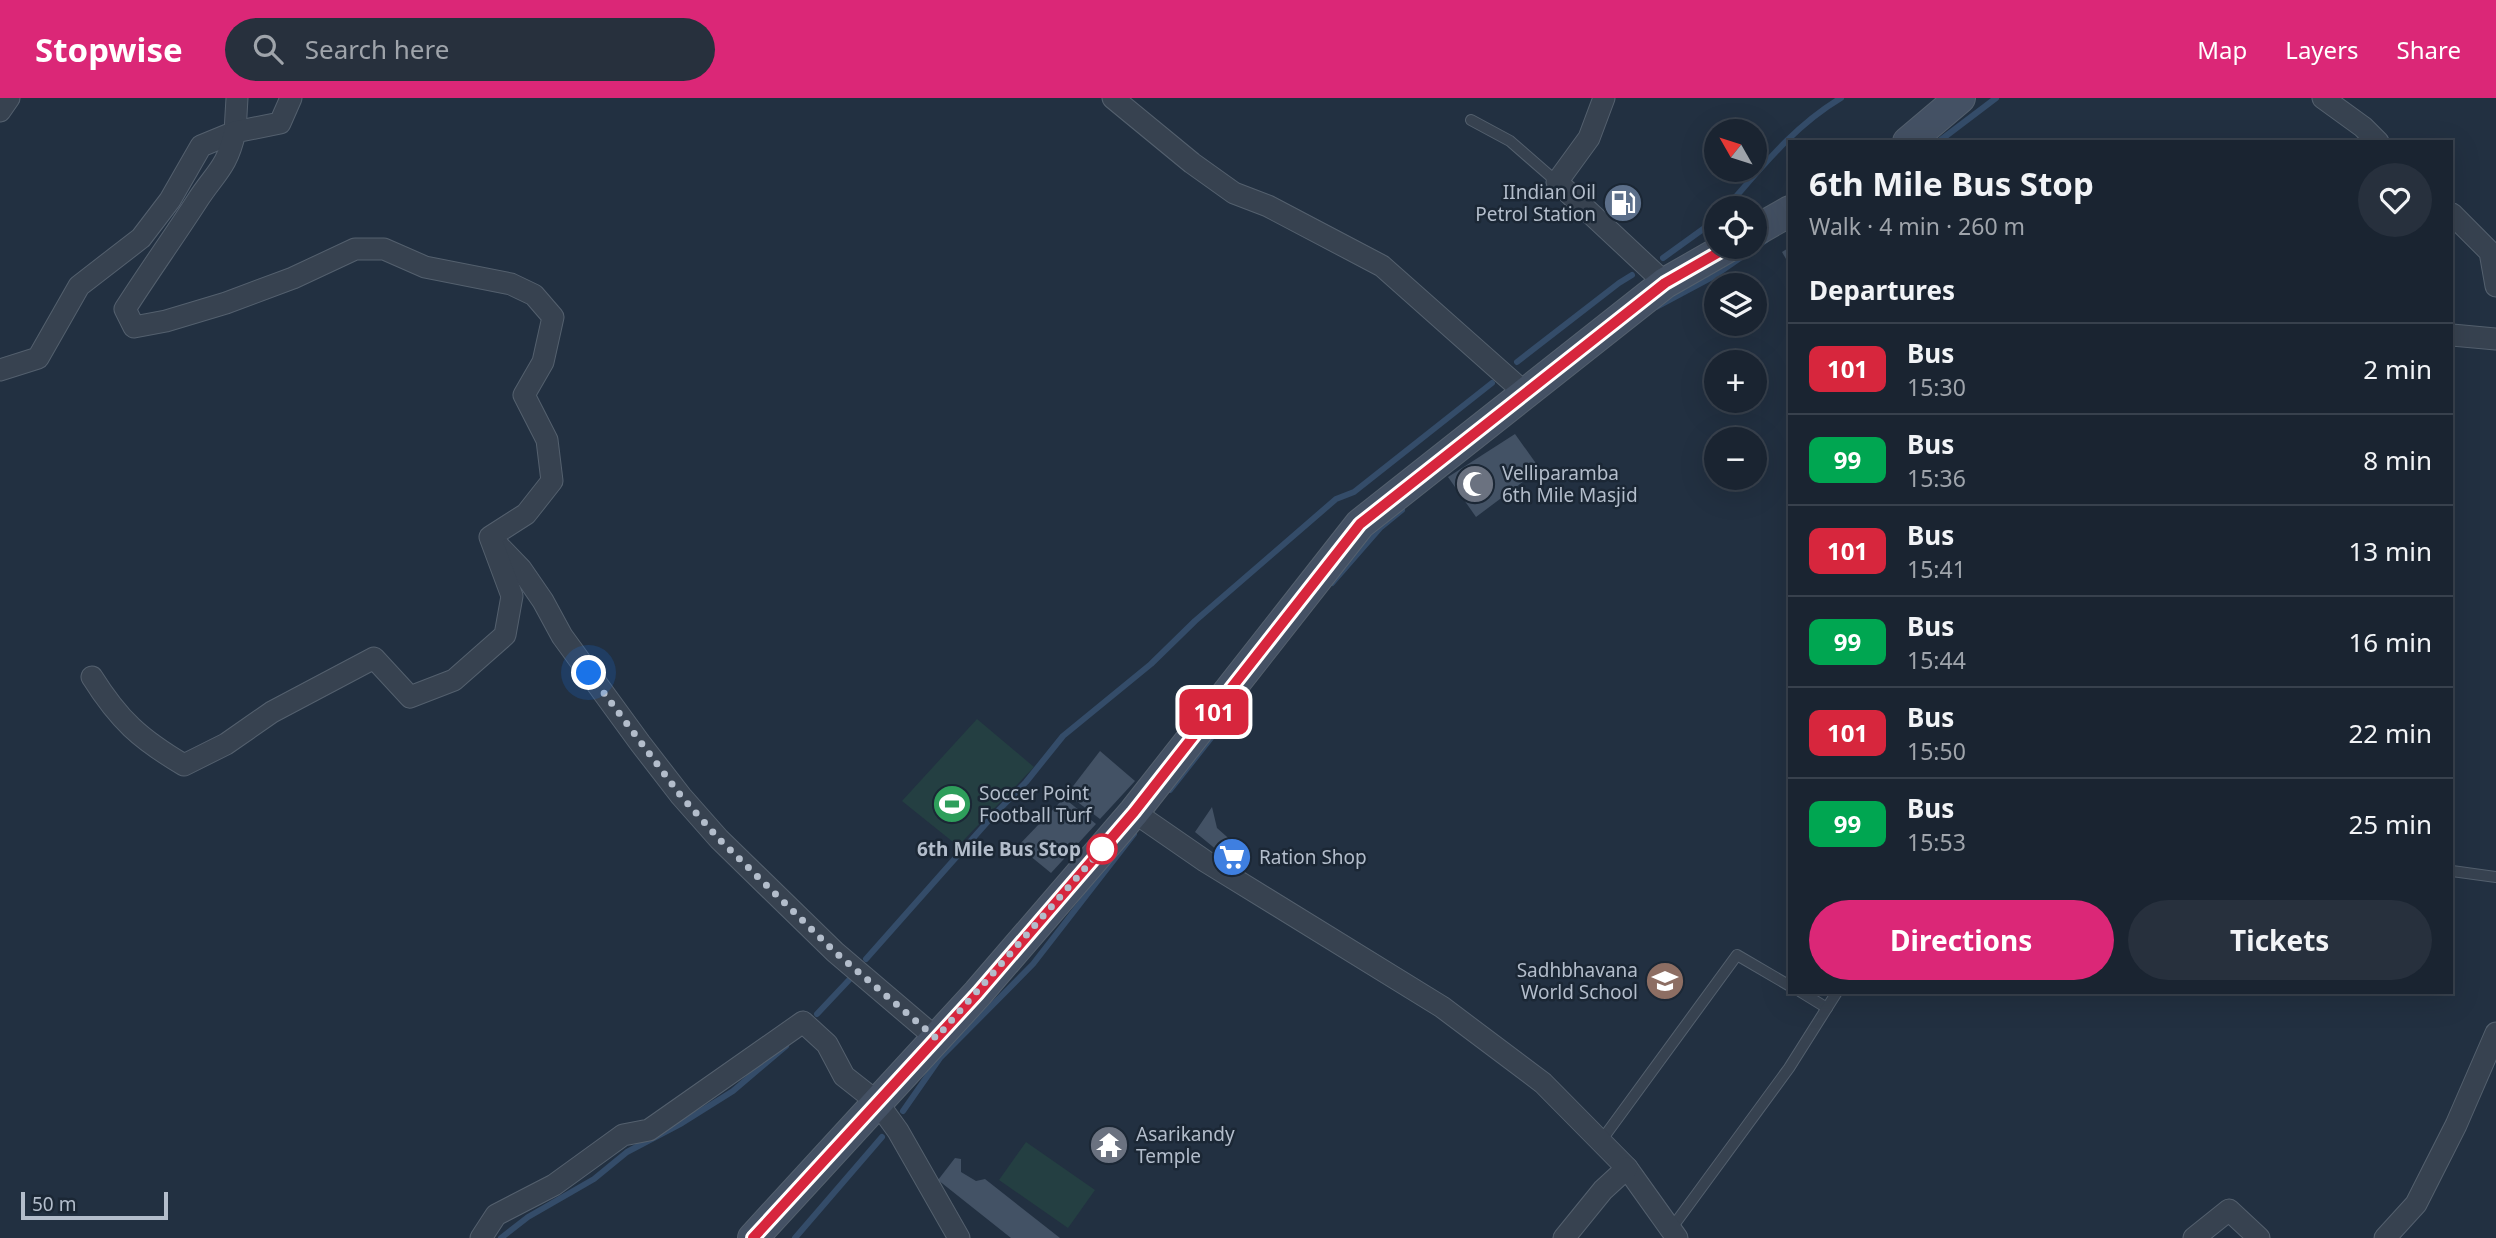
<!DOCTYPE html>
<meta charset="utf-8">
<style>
body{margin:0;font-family:"Noto Sans",sans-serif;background:#27303d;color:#f1f3f6;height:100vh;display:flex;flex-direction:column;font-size:26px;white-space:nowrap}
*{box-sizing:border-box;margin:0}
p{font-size:23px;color:#9fa4ab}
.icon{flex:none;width:38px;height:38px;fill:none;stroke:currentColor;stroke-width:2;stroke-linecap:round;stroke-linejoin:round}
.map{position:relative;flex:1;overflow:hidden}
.drawer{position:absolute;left:1788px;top:42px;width:665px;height:854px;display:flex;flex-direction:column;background:#1a2431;border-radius:0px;box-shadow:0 7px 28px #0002,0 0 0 2px #38414d}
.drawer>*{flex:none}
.badge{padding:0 14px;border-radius:10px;font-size:24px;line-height:46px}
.needle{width:46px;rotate:309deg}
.tools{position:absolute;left:1704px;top:21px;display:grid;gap:14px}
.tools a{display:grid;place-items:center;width:63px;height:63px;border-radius:50%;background:#1a2431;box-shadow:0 7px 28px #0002,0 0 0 2px #38414d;font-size:35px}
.scale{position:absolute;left:21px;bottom:18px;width:147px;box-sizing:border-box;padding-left:7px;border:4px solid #b3bdcb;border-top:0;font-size:19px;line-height:24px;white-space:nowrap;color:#b3bdcb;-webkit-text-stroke:5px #1b2735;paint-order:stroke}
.you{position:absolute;width:35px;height:35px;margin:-18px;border:5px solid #fff;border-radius:50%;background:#1a73e8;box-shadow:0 0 0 10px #1a73e833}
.map>.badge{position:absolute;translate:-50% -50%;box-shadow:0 0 0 4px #fff}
h2{padding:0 21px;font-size:26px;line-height:63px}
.round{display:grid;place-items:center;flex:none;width:74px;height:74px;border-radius:37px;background:#27303d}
.summary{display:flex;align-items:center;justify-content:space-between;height:119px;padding:0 21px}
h1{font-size:33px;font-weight:700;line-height:52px}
.cta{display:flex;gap:14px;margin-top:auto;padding:14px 21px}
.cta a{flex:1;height:80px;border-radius:42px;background:#db2777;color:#fff;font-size:28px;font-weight:700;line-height:80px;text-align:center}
.cta a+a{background:#27303d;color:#f1f3f6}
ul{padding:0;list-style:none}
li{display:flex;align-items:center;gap:21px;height:91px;padding:0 21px;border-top:2px solid #38414d}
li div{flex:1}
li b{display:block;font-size:26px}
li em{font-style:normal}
li .badge{min-width:77px;font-weight:700;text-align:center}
header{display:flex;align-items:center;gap:42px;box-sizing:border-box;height:98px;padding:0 35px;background:#db2777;color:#fff}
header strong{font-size:33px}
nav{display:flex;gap:38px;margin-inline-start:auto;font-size:24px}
.search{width:490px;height:63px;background:#27303d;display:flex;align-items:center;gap:18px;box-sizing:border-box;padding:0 24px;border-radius:38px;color:#9fa4ab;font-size:26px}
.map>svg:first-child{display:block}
</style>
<header>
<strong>Stopwise</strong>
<div class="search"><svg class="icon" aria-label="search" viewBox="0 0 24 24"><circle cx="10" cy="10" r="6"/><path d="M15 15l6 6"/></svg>Search here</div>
<nav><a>Map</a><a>Layers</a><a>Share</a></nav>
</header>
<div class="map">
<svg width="2496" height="1140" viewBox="0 0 2496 1140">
<rect width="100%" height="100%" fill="#223041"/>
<g fill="#243f42">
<polygon points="977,621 1034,669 958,748 902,703"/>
<polygon points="1026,1044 1095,1092 1068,1130 999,1082"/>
</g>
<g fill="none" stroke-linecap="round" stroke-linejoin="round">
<g stroke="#344c69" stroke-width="6">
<polyline points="1938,44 1996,0"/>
<path d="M1726 110C1762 69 1794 28 1841 0"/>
<polyline points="1663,160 1717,121"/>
<polyline points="1656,209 1714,178 1766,142"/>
<polyline points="1517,264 1619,185 1632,177"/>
<polyline points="1332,485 1380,430 1402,412"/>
<polyline points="1170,692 1237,607"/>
<polyline points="866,861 990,721 1026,684 1063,638 1151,566 1195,523 1336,401 1354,394 1492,285"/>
<polyline points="817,916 849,882"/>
<polyline points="903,1013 940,960 1033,866 1134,736"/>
<polyline points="501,1140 528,1119 594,1081 627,1054 682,1025 733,993 786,948"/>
<polyline points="795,1140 882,1039"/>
</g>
</g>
<g fill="#435265">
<polygon points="1790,149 1790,168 1782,154"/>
<polygon points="1515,336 1540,371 1476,419 1448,379"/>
<polygon points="1100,653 1135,683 1100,721 1067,696"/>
<polygon points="1064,700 1096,726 1051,775 1018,748"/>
<polygon points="1212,709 1217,730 1244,754 1235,767 1195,734"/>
<polygon points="955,1060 961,1061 961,1074 976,1083 985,1081 1060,1140 1011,1140 938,1082"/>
</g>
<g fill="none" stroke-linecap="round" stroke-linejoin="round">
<g stroke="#54606e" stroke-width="12">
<g id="lane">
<polyline points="1471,22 1510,43 1557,84"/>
<polyline points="2452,773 2496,779"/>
<polyline points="1801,894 1827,910"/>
<polyline points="1601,1043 1737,857 1790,888"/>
<polyline points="1671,1131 1789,970 1837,894"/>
</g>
</g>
<g stroke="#54606e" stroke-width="23">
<g id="street">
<polyline points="1113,0 1192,65 1234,95 1268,108 1382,168 1525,295"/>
<polyline points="1604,0 1589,40 1557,84 1665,185"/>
<polyline points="2323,0 2363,29 2378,44"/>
<polyline points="0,13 9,0"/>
<polyline points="2452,116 2490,154 2496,188"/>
<polyline points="2452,237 2496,241"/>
<polyline points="0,272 38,260 79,188 141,140 170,102 201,48 235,34 237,0"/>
<polyline points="496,445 521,471 543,503 562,538 640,645 681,698 719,741 835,854 936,940"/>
<path d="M92 579C119 622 140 641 184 667L226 646 272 614 374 560 410 599 454 582 505 537 512 498 490 439 526 416 552 383 547 342 524 297 543 264 553 219 534 197 511 186 425 169 384 151H355L293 180 226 205 166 223 134 229 125 211C148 175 173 140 197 103 215 75 227 70 235 34L280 25 291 0"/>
<polyline points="1134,714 1205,763 1442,909 1543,985 1627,1070 1677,1140"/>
<polyline points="481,1140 496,1117 554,1087 623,1037 649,1032 803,924 827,946 844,978 877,1004 898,1033 959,1140"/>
<polyline points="1564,1140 1603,1092 1627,1070"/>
<polyline points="2194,1140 2229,1112 2259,1140"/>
<polyline points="2385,1140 2416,1106 2456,1027 2496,935"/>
</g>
</g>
<g stroke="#54606e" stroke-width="32">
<g id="secondary">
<polyline points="1908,44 1960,0"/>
<polyline points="1755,133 1790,113"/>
<polyline points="753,1140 978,895 1134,714 1360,426 1665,185 1728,149"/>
</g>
</g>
<use href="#lane" stroke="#374250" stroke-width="10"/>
<use href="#street" stroke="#374250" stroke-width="21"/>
<use href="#secondary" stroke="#445164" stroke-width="30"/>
</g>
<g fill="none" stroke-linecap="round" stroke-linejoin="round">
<g stroke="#fff" stroke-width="16">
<polyline id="line" points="753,1140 978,895 1134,714 1360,426 1665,185 1728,149"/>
</g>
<use href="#line" stroke="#d7263d" stroke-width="10"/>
<polyline stroke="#b3bdcb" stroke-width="7" stroke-dasharray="0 12.6" points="589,575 681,698 719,741 835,854 936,940 1102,751"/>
</g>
<defs>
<g id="fuel-disc" transform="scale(2.0125)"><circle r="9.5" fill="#5c6f8a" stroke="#1b2735"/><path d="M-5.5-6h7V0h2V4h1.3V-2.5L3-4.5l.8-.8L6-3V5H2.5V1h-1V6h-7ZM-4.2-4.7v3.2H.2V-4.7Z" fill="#fff"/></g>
<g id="mosque-disc" transform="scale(2.0125)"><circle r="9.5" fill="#6b7280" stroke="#1b2735"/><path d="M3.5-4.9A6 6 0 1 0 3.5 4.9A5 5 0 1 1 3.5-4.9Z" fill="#fff"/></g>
<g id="stadium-disc" transform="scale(2.0125)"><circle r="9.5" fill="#2e9e5b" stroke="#1b2735"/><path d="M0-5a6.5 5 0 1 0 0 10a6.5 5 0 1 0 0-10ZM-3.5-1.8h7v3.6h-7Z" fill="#fff"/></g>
<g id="supermarket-disc" transform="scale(2.0125)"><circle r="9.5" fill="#3f7fe0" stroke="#1b2735"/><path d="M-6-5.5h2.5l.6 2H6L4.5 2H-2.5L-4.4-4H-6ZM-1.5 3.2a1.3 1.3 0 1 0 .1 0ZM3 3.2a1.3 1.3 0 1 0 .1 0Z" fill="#fff"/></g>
<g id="school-disc" transform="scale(2.0125)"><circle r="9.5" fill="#8d6e63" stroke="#1b2735"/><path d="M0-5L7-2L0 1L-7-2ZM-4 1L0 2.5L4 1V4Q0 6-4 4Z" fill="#fff"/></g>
<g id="temple-disc" transform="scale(2.0125)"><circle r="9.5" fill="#6b7280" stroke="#1b2735"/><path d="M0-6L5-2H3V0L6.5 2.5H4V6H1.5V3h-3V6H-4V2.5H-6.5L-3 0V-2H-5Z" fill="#fff"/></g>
</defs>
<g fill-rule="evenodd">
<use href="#fuel-disc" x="1623" y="105"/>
<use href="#mosque-disc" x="1475" y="386"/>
<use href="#stadium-disc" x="952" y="706"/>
<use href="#supermarket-disc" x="1232" y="759"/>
<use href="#school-disc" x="1665" y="883"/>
<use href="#temple-disc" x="1109" y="1047"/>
</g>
<circle fill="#fff" stroke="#d7263d" stroke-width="3.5" cx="1102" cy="751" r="14"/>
<g text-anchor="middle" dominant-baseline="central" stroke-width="5" stroke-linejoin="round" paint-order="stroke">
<g font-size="19" fill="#b3bdcb" stroke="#1b2735" text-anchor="start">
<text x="1596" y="94" text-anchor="end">IIndian Oil<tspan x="1596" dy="22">Petrol Station</tspan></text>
<text x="1502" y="375">Velliparamba<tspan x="1502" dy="22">6th Mile Masjid</tspan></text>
<text x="979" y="695">Soccer Point<tspan x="979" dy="22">Football Turf</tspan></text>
<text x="1259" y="759">Ration Shop</text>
<text x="1638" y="872" text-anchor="end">Sadhbhavana<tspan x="1638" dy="22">World School</tspan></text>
<text x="1136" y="1036">Asarikandy<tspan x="1136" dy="22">Temple</tspan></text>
</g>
<g font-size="19" font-weight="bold" fill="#b3bdcb" stroke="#1b2735" text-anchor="end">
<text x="1081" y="751">6th Mile Bus Stop</text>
</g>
</g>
</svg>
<div class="tools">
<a><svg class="needle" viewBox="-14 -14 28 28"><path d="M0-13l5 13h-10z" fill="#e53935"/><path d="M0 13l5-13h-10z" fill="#9fa4ab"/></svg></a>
<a><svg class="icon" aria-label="locate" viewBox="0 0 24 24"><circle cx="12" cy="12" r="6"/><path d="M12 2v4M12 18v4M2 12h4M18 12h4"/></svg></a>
<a><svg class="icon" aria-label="layers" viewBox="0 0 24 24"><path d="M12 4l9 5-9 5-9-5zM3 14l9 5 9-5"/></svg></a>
<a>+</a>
<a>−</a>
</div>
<div class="scale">50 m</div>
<div class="you" style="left:589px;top:575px"></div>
<b class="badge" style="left:1214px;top:614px;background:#d7263d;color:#fff">101</b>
<section class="drawer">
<div class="summary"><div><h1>6th Mile Bus Stop</h1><p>Walk · 4 min · 260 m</p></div><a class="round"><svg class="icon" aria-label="heart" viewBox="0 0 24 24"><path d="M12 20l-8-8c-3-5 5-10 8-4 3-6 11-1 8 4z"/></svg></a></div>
<h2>Departures</h2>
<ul>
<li><span class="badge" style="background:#d7263d;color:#fff">101</span><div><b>Bus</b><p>15:30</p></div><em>2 min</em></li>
<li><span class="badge" style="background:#00a651;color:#fff">99</span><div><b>Bus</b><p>15:36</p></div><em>8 min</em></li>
<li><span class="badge" style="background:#d7263d;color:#fff">101</span><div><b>Bus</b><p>15:41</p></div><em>13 min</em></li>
<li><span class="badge" style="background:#00a651;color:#fff">99</span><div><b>Bus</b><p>15:44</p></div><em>16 min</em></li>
<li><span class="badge" style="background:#d7263d;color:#fff">101</span><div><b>Bus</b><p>15:50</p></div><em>22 min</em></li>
<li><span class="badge" style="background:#00a651;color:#fff">99</span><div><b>Bus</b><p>15:53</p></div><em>25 min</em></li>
</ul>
<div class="cta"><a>Directions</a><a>Tickets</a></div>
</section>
</div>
